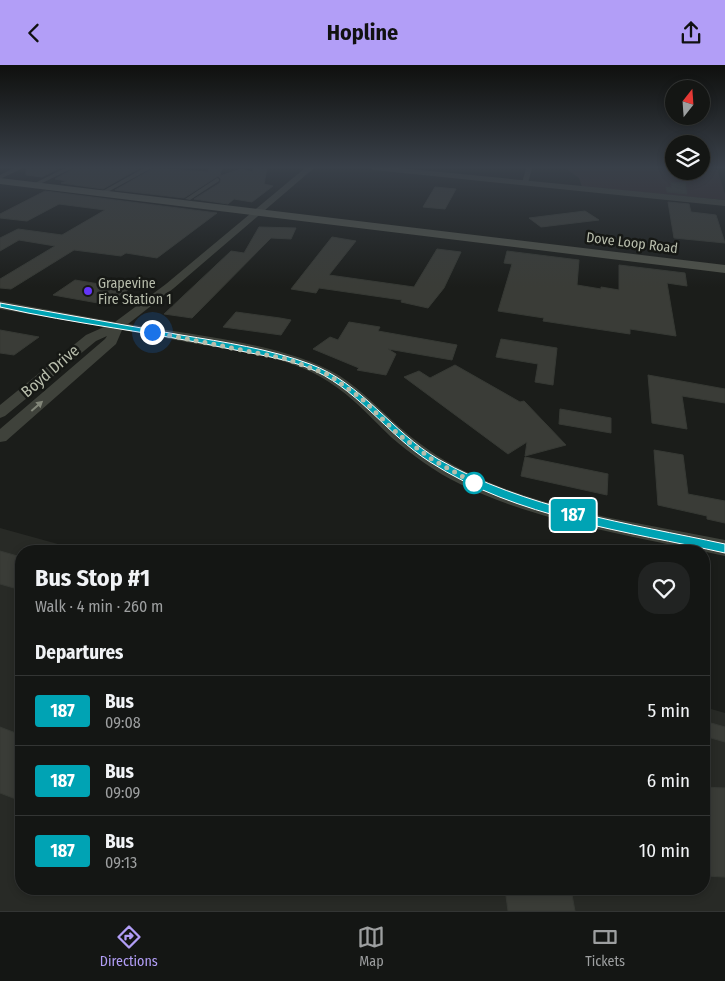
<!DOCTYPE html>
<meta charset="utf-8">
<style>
body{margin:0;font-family:"Fira Sans Condensed",sans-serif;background:#212322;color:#f1f3f6;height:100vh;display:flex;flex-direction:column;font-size:19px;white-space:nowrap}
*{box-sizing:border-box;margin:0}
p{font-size:16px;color:#9d9fa0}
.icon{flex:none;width:28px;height:28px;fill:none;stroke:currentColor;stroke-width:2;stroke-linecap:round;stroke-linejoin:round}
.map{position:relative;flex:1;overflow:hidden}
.side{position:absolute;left:15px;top:480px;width:695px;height:350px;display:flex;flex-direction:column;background:#141614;border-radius:20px;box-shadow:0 2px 8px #0003,0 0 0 1px #333534}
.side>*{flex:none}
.badge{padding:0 10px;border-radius:4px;font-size:18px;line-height:32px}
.needle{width:32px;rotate:17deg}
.fabs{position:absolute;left:665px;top:15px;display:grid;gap:10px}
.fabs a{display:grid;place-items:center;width:45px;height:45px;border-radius:50%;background:#141614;box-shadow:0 2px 8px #0003,0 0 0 1px #333534;font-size:25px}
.you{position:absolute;width:25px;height:25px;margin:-12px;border:4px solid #fff;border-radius:50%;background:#1a73e8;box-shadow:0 0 0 8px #1a73e833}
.map>.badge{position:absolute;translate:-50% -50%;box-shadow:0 0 0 2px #fff}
h2{padding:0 20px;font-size:19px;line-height:45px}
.round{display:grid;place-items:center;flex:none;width:52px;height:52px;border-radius:20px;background:#212322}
.overview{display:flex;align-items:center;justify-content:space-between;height:85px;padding:0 20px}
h1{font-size:24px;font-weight:700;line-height:38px}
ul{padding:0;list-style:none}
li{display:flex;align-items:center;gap:15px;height:70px;padding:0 20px;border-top:1px solid #333534}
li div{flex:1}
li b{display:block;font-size:19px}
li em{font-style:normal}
li .badge{min-width:55px;font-weight:700;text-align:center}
header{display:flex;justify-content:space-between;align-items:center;height:65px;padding:0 20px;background:#b29ef7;color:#111;font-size:22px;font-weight:700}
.menu{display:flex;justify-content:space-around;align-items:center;height:70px;border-top:1px solid #333534;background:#141614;font-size:14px;color:#9d9fa0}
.menu a{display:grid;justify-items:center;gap:2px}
.menu .current{color:#b29ef7}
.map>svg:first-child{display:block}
</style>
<header><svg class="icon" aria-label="back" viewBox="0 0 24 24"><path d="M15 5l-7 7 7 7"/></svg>Hopline<svg class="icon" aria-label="share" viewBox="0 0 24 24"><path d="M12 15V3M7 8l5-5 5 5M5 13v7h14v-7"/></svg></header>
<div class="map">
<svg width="725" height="846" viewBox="0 0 725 846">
<rect width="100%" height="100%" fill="#1b1d1a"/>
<polygon fill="#282a26" points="0,463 83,486 21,486 21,824 704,824 704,642 725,648 725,846 0,846"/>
<polygon fill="#352a2d" points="567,103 674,103 674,106 701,106 701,103 717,103 725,129 725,135 582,122 579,113 568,105"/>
<g fill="#3a3c37" stroke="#363934">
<polygon points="26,103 60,103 42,112 26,110"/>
<polygon points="75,103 140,103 103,124 61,118 67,116 55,114"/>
<polygon points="154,103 208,107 209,103 222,103 220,111 241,104 253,107 253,103 267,103 264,119 273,121 252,137 234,134 228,139 194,134 220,118 221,114 218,111 184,133 115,125"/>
<polygon points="685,117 687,129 667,127 666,122 672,123 671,118"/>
<polygon points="435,122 456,124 445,144 423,142"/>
<polygon points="45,126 217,148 157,193 126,188 121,191 74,185 11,224 0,223 0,214 55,181 19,175 0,186 0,173 18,164 62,170 105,145 59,139 27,156 0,153 0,149"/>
<polygon points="668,137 689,139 691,147 716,150 725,178 674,173"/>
<polygon points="585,146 599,155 541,162 529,153"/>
<polygon points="259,162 296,163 291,174 271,173 192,253 164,249 231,186 244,188"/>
<polygon points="332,172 356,176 329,210 414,222 437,184 461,187 444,223 428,243 401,237 402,235 319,223 316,228 291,224"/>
<polygon points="507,186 579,195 577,220 601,224 601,222 619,225 619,200 685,208 687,221 667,218 676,271 630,264 630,269 543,256 544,253 498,246 512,199 504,198"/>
<polygon points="75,215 129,224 109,240 53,230"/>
<polygon points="236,247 280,253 291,255 281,270 223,262"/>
<polygon points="349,257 380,262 378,266 457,280 452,295 388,284 396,289 386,310 357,305 359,303 313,284 330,272 338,275"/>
<polygon points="0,265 39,272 14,290 0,288"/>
<polygon points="501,274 557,283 553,320 535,317 538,299 496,292"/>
<polygon points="455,300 520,337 524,336 566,380 525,391 527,377 508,389 404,312 419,306 430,313"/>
<polygon points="648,310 725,324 725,338 682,331 687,364 652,358"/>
<polygon points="560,344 611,353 611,368 559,359"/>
<polygon points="654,385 683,390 688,429 725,436 725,458 707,454 707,451 658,440"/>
<polygon points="525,392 608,409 607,430 521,411"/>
<polygon points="0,486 21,492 21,525 0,519"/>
<polygon points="704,656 725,662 725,677 704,671"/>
<polygon points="0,662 21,670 21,736 0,728"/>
<polygon points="704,722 725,723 725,812 704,811"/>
<polygon points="505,824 571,824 575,846 508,846"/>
</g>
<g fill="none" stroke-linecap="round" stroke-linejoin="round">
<g fill="#3f423b" fill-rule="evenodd">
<polygon points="14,103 23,103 0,114 0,110"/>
<polygon points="65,103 73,103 36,121 31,120"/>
<polygon points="144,103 152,103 104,129 99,128"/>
<polygon points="526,103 532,103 528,118 525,120 522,118"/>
<polygon points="217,113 219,114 219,116 190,135 185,134"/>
</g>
<g fill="#3f423b" fill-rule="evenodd">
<path d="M305 103H314L174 223 128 259C191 270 286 278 340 311 363 326 382 347 403 365 424 383 448 399 473 410 551 447 641 458 725 475V491C636 471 542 459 460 419 435 407 412 390 391 372 371 353 353 332 329 317 292 293 246 287 203 280 176 275 149 270 122 265L116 279 6 376 0 377V364L105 274 107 271 96 276 5 351 0 353V340L86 270 104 262 0 244V236L115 257 166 219Z"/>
<polygon points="370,103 400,103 725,135 725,141 374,105"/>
</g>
<polygon fill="#4f5249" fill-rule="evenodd" points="0,113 725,200 725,208 0,119"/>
</g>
<defs><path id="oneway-solid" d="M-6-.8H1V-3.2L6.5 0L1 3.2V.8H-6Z" transform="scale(1.25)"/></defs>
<use fill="#828679" href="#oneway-solid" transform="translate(37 341) rotate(-41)"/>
<linearGradient id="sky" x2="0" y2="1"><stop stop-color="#0f100e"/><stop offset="0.46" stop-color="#394049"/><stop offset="1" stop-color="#394049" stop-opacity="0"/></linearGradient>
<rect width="725" height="222" fill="url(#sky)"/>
<path fill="#00a3b4" stroke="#fff" d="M0 238C60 249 121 259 181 270 224 277 270 284 310 299 362 318 392 367 438 394 526 444 627 458 725 479V488C626 466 517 453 430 397 386 369 356 321 306 302 282 293 255 289 230 284 153 267 74 259 0 242Z"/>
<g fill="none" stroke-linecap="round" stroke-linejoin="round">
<polyline stroke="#b8bdac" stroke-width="5" stroke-dasharray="0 9" points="152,267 287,294 329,310 361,333 398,369 433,395 474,418"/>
</g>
<circle fill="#6435f9" stroke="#161815" stroke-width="2" cx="88" cy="226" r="5"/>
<circle fill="#fff" stroke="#00a3b4" stroke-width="2.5" cx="474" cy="418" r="10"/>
<g text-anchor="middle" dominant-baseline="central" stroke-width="5" stroke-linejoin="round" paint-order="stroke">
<g font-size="14" fill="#b8bdac" stroke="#161815">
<text transform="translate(632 178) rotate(7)">Dove Loop Road</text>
</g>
<g font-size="14" fill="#b8bdac" stroke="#161815" text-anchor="start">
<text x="98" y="218">Grapevine<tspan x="98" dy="16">Fire Station 1</tspan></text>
</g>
<g font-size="16" fill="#b8bdac" stroke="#161815">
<text transform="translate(50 306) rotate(-41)">Boyd Drive</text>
</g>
</g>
</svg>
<div class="fabs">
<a><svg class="needle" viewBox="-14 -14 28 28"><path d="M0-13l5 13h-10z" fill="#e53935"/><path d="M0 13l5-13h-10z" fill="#9d9fa0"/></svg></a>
<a><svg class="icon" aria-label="layers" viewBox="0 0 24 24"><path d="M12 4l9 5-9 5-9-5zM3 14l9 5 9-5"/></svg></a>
</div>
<div class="you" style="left:152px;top:267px"></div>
<b class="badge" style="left:573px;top:450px;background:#00a3b4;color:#fff">187</b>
<section class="side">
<div class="overview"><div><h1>Bus Stop #1</h1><p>Walk · 4 min · 260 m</p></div><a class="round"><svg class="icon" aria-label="heart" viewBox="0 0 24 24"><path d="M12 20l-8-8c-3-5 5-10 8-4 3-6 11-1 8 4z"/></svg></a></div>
<h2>Departures</h2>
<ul>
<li><span class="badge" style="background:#00a3b4;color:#fff">187</span><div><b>Bus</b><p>09:08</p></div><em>5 min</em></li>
<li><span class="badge" style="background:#00a3b4;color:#fff">187</span><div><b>Bus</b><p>09:09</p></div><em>6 min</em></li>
<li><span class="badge" style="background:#00a3b4;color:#fff">187</span><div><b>Bus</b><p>09:13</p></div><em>10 min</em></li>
</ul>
</section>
</div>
<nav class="menu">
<a class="current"><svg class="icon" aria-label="directions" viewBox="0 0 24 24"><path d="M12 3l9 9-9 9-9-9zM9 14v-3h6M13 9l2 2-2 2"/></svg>Directions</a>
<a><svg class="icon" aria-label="map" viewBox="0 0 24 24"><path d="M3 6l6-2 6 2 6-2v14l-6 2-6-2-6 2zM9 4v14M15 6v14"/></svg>Map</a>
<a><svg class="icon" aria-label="tickets" viewBox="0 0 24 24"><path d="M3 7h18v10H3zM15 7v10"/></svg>Tickets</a>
</nav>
